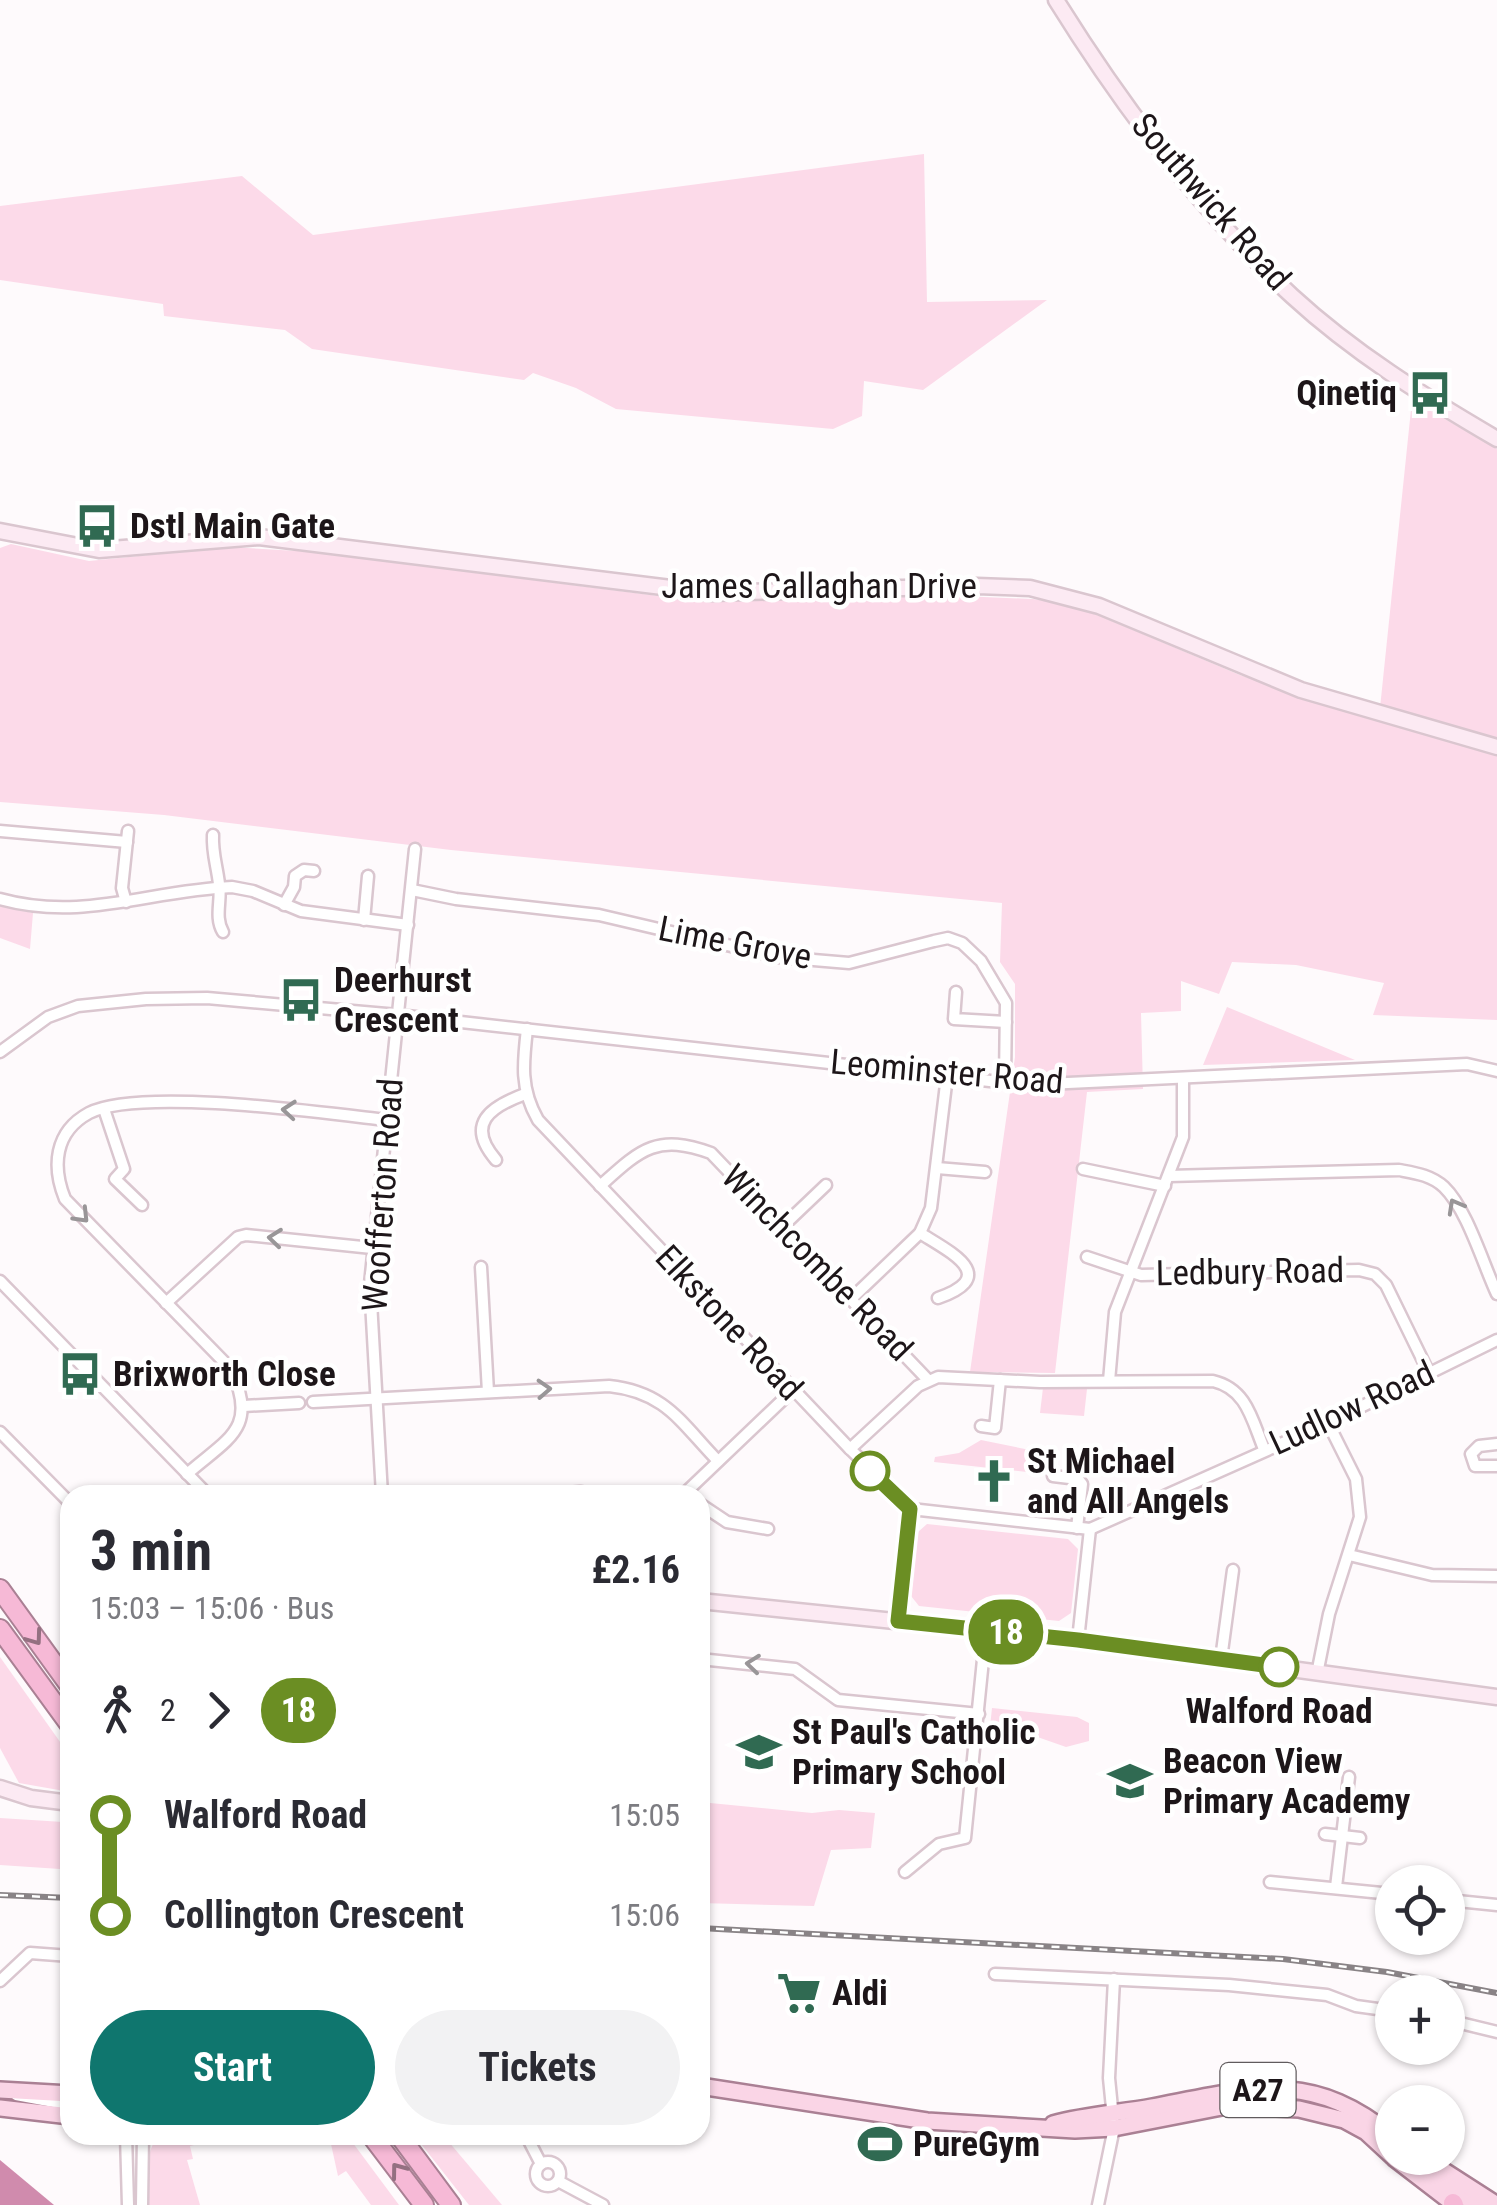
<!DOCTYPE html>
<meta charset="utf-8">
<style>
body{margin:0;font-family:"Roboto Condensed",sans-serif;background:#f2f2f3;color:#2b2b33;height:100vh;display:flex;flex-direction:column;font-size:38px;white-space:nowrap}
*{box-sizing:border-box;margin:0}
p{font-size:32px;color:#7c7c81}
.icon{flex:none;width:55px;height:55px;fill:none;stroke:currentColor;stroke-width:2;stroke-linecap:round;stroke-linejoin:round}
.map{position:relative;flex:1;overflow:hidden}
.sheet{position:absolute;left:60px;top:1485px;width:650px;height:660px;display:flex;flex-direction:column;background:#fff;border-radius:30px;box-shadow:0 2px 8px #0004}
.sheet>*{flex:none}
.badge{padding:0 20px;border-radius:32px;font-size:35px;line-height:65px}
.buttons{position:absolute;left:1375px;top:1865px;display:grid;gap:20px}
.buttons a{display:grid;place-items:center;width:90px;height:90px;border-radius:50%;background:#fff;box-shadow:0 2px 8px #0004;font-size:50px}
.map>.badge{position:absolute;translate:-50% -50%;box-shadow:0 0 0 5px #fff}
.legs{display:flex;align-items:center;gap:15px;height:110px;padding:0 30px;font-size:32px}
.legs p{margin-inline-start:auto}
.overview{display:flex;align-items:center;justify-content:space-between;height:170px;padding:0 30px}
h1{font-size:55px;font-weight:700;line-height:75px}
.cta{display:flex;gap:20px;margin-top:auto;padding:20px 30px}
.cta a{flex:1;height:115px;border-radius:60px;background:#0f766e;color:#fff;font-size:40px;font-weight:700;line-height:115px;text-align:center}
.cta a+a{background:#f2f2f3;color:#2b2b33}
ul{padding:0 30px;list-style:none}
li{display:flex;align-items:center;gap:35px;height:100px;font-size:38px}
li i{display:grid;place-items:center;width:15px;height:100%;margin:0 12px;background:currentColor}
li i::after{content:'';width:25px;height:25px;margin:-12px;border:8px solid;border-radius:50%;background:#fff}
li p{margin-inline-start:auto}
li:first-child i{background:linear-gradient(#0000 50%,currentColor 0)}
li:last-child i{background:linear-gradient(currentColor 50%,#0000 0)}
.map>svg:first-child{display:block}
</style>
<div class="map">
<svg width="1497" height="2205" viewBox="0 0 1497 2205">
<rect width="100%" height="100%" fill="#fefafc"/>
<g fill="#fcdae9">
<polygon points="924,154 927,302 1047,300 923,390 864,381 862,416 833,429 616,409 576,388 533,373 524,380 312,349 285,330 164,316 163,304 0,280 0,206 242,176 313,235"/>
<polygon points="1412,400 1497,449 1497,742 1380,708"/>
<polygon points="11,544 89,561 228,547 315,552 690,600 960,596 1033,599 1059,603 1100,616 1240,675 1370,718 1497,755 1497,1020 1373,1015 1384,983 1296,965 1232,962 1219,994 1181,981 1181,1011 1141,1013 1143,1089 1087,1092 1055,1373 970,1372 1015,1057 1015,984 1000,962 1002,903 451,850 164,815 0,802 0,548"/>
<polygon points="0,906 33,913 30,949 0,938"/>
<polygon points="1227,1007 1355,1060 1203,1065"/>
<polygon points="1043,1388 1087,1389 1084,1416 1040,1413"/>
<polygon points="981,1440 1030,1450 1027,1472 934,1462 935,1457 959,1453"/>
<polygon points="927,1524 1068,1539 1078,1549 1071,1613 1059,1621 919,1606 911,1596 918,1532"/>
<polygon points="0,1657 70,1756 70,1792 19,1783 0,1748"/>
<polygon points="992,1708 1077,1717 1089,1723 1089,1741 1066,1747 1012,1728 990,1727"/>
<polygon points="700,1802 812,1813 839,1810 875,1813 871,1848 831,1850 814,1906 700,1903"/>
<polygon points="0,1818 63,1822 60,1869 0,1865"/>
<path d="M159 2135H200L202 2143 190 2146 193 2159 187 2160 200 2205H148C148 2182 143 2153 159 2135Z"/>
<polygon points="329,2135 347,2135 399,2205 371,2205 346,2171 338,2176"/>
<polygon points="414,2135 443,2135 502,2205 469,2205"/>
</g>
<polygon fill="#d08bad" points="0,2160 54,2205 0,2205"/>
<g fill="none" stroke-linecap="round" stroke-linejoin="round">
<g stroke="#dac6cf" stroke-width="15">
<g id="street">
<polyline points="0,831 127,842"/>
<path d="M213 835C212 853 217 866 219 884 222 900 214 917 223 932"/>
<polyline points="412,890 456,899 599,915 778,957 849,963 934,941 948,938 962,943 981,961 1006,1003 1005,1082"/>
<path d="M0 899C83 922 150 890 232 887L253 891 301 911 408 925"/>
<polyline points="126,902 122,888 128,831"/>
<polyline points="284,905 294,887 295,876 304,870 314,871"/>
<polyline points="364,920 368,876"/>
<polyline points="956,992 954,1019 1006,1022"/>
<path d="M527 1029C523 1063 520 1089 538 1120L850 1449 911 1509 1090 1529 1328 1423 1497 1340"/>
<polyline points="0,1052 48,1017 78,1006 146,999 207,998 398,1015 1026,1085 1467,1064 1497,1071"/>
<polyline points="104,1109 124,1169 115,1179 142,1205"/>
<path d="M496 1160C465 1124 490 1107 525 1094"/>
<polyline points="937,1168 985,1172"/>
<polyline points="1083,1169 1165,1186"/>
<path d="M1169 1176 1399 1170C1415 1173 1431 1175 1444 1187 1467 1209 1483 1264 1497 1294"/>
<path d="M600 1186C640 1150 656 1133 711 1153L928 1380"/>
<polyline points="783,1226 826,1185"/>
<path d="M920 1233C950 1252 1001 1276 938 1298"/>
<polyline points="1087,1257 1141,1275 1359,1270 1375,1274 1386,1285 1429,1373"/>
<polyline points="481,1267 488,1392"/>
<polyline points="0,1281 208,1495"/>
<polyline points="851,1299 920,1233 931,1208 947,1076"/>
<polyline points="166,1303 238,1237 246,1235 372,1248"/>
<polyline points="1109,1381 1115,1312 1183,1137 1183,1079"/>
<path d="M313 1402 609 1386C666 1392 681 1423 718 1461"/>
<polyline points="244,1406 299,1403"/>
<polyline points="981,1426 995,1428 1000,1380"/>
<polyline points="0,1432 70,1503"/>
<polyline points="1497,1444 1479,1446 1471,1454 1475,1466 1497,1466"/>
<path d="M850 1449 918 1386 938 1377 1040 1382 1213 1381C1247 1389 1252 1420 1264 1449"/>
<path d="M187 1474C228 1438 259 1429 231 1369L65 1199C52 1167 54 1132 89 1113 139 1087 325 1113 386 1120"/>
<polyline points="1053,1476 1078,1479 1082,1484 1077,1528"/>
<polyline points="382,1495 370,1284 415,849"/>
<polyline points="540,1495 580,1492 600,1495"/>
<polyline points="683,1495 793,1390"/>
<polyline points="700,1504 727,1522 768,1529"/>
<polyline points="1349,1555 1432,1575 1497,1576"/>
<polyline points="898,1621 911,1509"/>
<polyline points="1078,1640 1090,1529"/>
<polyline points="700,1659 795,1669 838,1700 979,1714"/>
<polyline points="1221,1659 1233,1570"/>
<polyline points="1317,1674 1329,1614 1360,1517 1356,1479 1328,1423"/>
<polyline points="1325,1834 1360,1838"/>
<polyline points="905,1872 939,1844 965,1838 986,1630"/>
<polyline points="1270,1882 1392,1894"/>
<polyline points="1336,1887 1349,1777"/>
<polyline points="1448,1900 1497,1905"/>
<polyline points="995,1974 1229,1985 1327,1995 1356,2006 1392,2011"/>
<polyline points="0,1981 30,1953 70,1956"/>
<polyline points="1448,2020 1497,2032"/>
<polyline points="16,2095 70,2105"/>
<polyline points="126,2135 128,2205"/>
<polyline points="526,2135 541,2164"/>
<circle cx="548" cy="2174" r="12"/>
<polyline points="558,2181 603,2205"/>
<polyline points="142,2205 143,2135"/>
<polyline points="1098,2205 1114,2128 1109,2078 1114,1979"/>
</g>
</g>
<g stroke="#dac6cf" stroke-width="19">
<g id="secondary">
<path d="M1056 0C1122 106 1201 211 1292 296 1354 353 1425 397 1497 439"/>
<polyline points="0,531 99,550 259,537 711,593 977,586 1030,588 1099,606 1301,690 1497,747"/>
<polyline points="700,1601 1078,1640 1497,1697"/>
<polyline points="0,1788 31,1798 70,1803"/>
</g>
</g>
<g stroke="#aa8094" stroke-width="20">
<g id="primary">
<polyline points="700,2086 927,2121 1075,2130 1114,2128 1227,2106 1299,2109 1344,2120 1366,2132 1392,2156"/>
<polyline points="0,2090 70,2094"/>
<polyline points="0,2108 70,2116"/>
<path d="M1053 2124C1085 2115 1119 2113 1152 2107 1248 2089 1310 2068 1392 2136"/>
<polyline points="1394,2158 1455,2205"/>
<polyline points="1413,2158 1476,2205"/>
<polyline points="1424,2158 1497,2205"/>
</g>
</g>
<g stroke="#aa8094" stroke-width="22">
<g id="highway">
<polyline points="0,1589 70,1686"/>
<polyline points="0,1629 70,1725"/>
<polyline points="371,2135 424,2205"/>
<polyline points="399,2135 451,2205"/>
<polyline points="1453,2203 1454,2205"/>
</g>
</g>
<use href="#street" stroke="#fff" stroke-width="10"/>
<use href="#secondary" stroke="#fceaf3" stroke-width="14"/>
<use href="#primary" stroke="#fad5e6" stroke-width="15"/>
<use href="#highway" stroke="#f6b9d6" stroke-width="18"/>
<g stroke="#898386" stroke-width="6">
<g id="rail">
<polyline points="0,1895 70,1898"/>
<polyline points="700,1928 1283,1959 1387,1972 1497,1993"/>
</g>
</g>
<use href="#rail" stroke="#fff" stroke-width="2.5" stroke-dasharray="8" stroke-linecap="butt"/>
</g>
<defs><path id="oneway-chevron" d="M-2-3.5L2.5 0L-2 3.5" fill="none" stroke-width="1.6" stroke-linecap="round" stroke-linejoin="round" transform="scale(2.5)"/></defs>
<g stroke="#999698">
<use href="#oneway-chevron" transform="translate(289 1110) rotate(-175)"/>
<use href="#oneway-chevron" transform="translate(1455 1206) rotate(-119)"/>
<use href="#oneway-chevron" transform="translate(82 1216) rotate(46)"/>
<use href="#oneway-chevron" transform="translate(275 1238) rotate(-174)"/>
<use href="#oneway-chevron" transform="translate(544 1389) rotate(-3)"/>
<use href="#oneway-chevron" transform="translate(753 1664) rotate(-174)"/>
</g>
<g stroke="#947081">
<use href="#oneway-chevron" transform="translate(35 1638) rotate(54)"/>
<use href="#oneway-chevron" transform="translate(398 2170) rotate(-127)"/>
</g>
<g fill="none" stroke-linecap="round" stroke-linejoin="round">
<g stroke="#fff" stroke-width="22">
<polyline id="line-1" points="870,1471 910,1509 898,1621 1078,1640 1279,1667"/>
</g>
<use href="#line-1" stroke="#6b8e23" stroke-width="15"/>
</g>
<defs>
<g id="bus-bare" transform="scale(3.45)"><path d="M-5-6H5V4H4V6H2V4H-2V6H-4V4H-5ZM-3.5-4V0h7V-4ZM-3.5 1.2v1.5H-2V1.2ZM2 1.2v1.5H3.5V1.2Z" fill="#306a52" stroke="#fff" stroke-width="2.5" paint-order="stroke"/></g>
<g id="church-bare" transform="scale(3.45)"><path d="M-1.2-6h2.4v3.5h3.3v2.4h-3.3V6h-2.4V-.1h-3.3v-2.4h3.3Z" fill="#306a52" stroke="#fff" stroke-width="2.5" paint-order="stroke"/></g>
<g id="school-bare" transform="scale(3.45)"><path d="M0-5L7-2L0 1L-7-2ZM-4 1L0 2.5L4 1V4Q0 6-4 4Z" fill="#306a52" stroke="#fff" stroke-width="2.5" paint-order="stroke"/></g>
<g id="supermarket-bare" transform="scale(3.45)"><path d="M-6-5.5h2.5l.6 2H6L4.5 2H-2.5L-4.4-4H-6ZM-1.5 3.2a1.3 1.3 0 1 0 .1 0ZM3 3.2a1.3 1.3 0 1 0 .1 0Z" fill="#306a52" stroke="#fff" stroke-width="2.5" paint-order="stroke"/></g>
<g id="stadium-bare" transform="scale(3.45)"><path d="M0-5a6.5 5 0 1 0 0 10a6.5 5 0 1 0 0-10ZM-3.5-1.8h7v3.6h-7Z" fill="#306a52" stroke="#fff" stroke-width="2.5" paint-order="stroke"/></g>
</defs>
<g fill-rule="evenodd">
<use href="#bus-bare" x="1430" y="393"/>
<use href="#bus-bare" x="97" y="526"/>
<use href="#bus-bare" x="301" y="1000"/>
<use href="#bus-bare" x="80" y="1374"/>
<use href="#church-bare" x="994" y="1481"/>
<use href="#school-bare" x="759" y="1752"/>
<use href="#school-bare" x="1130" y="1781"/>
<use href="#supermarket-bare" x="799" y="1993"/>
<use href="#stadium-bare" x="880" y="2144"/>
</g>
<g fill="#fff" stroke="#6b8e23" stroke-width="5">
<circle cx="870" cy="1471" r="18"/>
<circle cx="1279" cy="1667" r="18"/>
</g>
<g text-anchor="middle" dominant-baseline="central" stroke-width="9" stroke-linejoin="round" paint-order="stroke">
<rect fill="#fff" stroke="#615c5e" stroke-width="2.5" x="1220.5" y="2063" width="75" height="54" rx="8"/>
<g font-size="32" font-weight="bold" fill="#1d1619">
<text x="1258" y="2090">A27</text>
</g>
<g font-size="35" fill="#1d1619" stroke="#fff">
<text transform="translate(1211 202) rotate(49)">Southwick Road</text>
<text x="819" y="586">James Callaghan Drive</text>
<text transform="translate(735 943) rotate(11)">Lime Grove</text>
<text transform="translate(947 1072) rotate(5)">Leominster Road</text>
<text transform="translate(383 1195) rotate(-86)">Woofferton Road</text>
<text transform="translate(817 1263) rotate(46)">Winchcombe Road</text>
<text transform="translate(1250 1272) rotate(-1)">Ledbury Road</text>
<text transform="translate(729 1323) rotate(47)">Elkstone Road</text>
<text transform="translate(1352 1408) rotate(-25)">Ludlow Road</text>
</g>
<g font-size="35" font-weight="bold" fill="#1d1619" stroke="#fff" text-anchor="start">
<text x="1397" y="393" text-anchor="end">Qinetiq</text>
<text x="130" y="526">Dstl Main Gate</text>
<text x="334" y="980">Deerhurst<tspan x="334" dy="40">Crescent</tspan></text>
<text x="113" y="1374">Brixworth Close</text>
<text x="1027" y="1461">St Michael<tspan x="1027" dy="40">and All Angels</tspan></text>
<text x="792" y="1732">St Paul's Catholic<tspan x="792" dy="40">Primary School</tspan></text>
<text x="1163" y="1761">Beacon View<tspan x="1163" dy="40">Primary Academy</tspan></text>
<text x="832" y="1993">Aldi</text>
<text x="913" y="2144">PureGym</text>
</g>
<g font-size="35" font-weight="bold" fill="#1d1619" stroke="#fff">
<text x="1279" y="1711">Walford Road</text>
</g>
</g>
</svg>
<div class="buttons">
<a><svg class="icon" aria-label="locate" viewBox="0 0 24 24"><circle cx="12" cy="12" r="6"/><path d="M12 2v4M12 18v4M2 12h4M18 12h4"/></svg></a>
<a>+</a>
<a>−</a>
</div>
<b class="badge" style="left:1006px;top:1632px;background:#6b8e23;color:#fff">18</b>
<section class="sheet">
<div class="overview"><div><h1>3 min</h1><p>15:03 – 15:06 · Bus</p></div><b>£2.16</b></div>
<div class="legs"><svg class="icon" aria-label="walk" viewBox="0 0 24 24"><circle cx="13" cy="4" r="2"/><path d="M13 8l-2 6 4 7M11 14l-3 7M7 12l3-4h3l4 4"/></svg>2<svg class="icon" aria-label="forward" viewBox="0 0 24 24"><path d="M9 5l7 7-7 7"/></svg><b class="badge" style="background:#6b8e23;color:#fff">18</b></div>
<ul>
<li><i style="color:#6b8e23"></i><b>Walford Road</b><p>15:05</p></li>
<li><i style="color:#6b8e23"></i><b>Collington Crescent</b><p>15:06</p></li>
</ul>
<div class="cta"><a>Start</a><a>Tickets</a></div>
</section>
</div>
